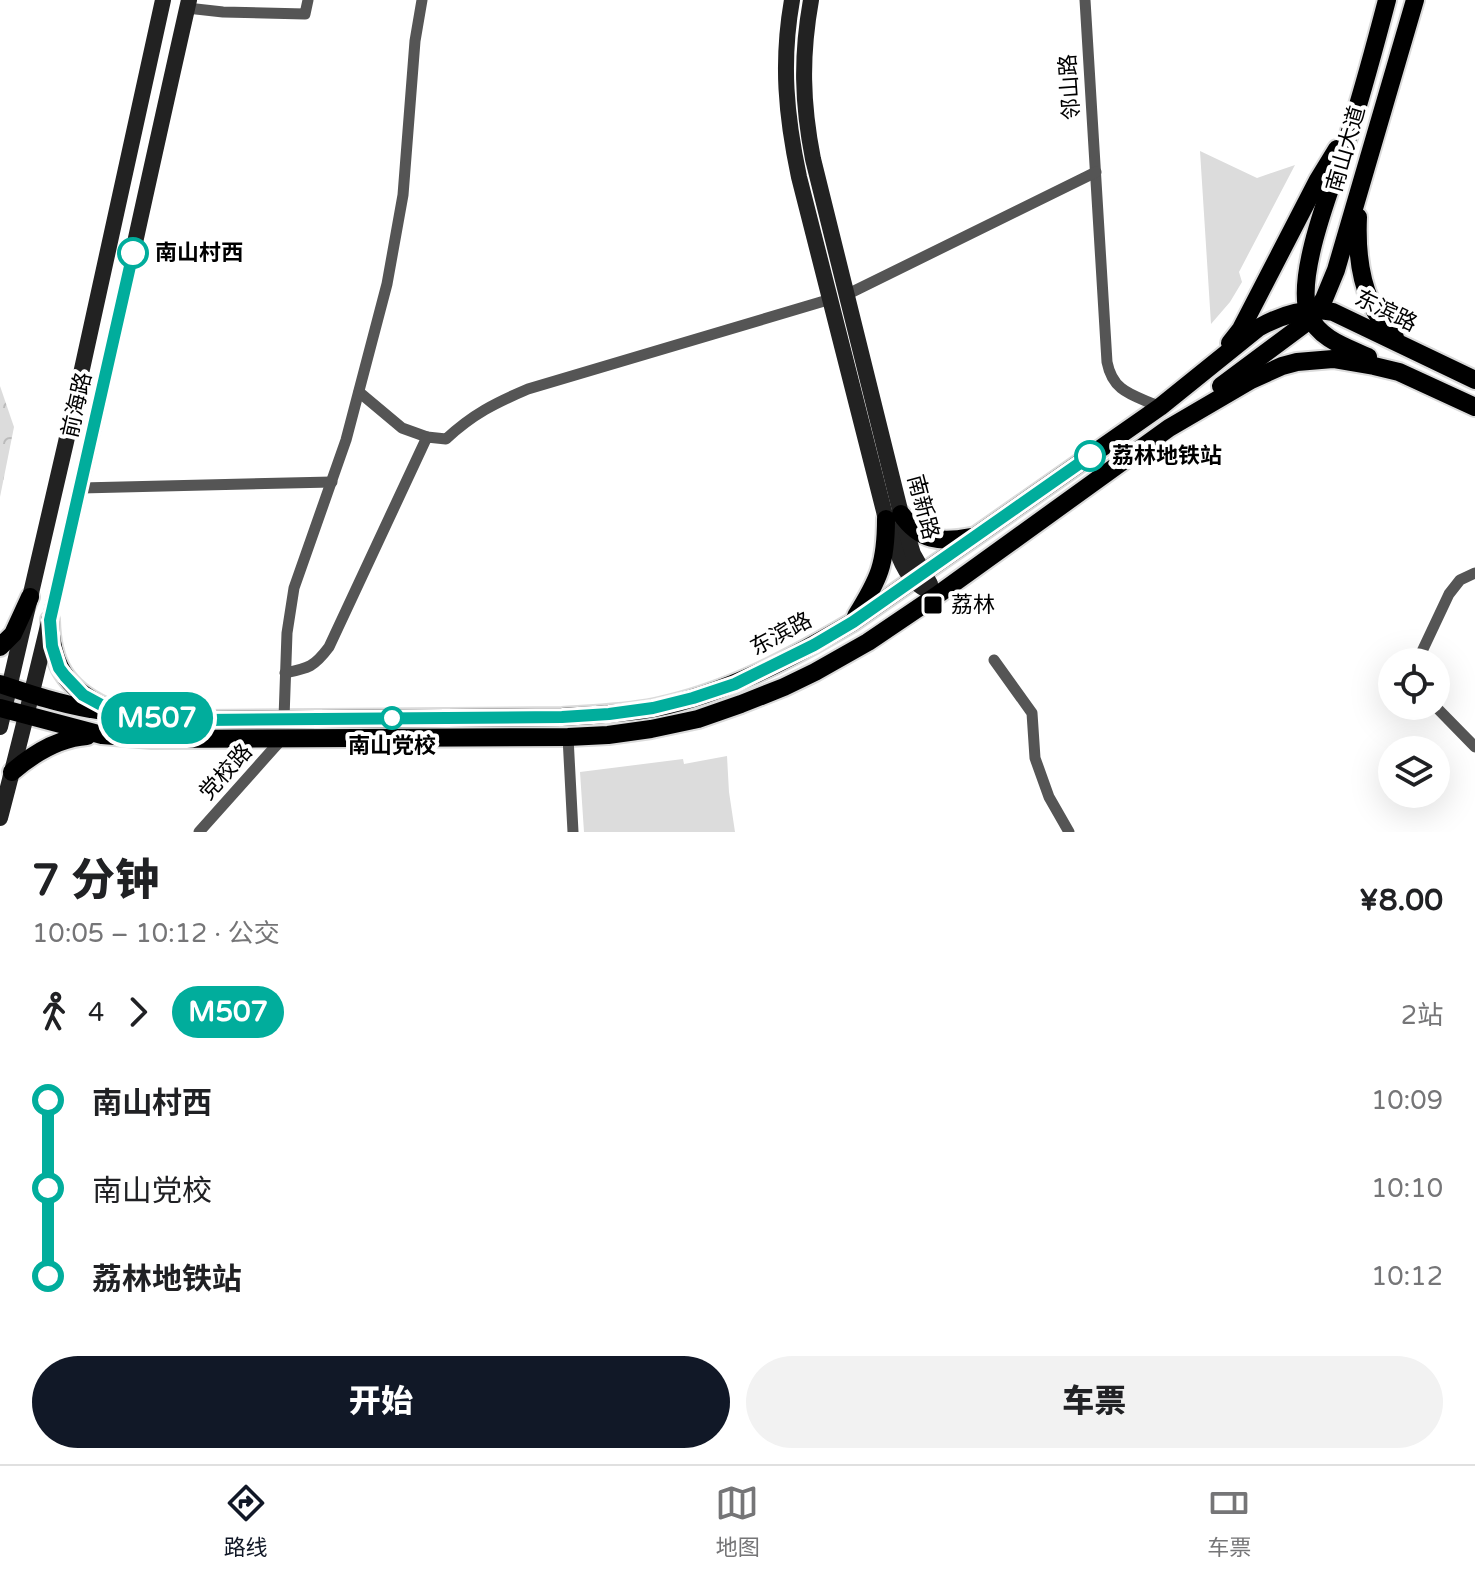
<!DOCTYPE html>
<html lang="zh">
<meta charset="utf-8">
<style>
body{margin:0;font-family:"Varela Round","Noto Sans SC",sans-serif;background:#f2f2f2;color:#202124;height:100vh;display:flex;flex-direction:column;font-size:30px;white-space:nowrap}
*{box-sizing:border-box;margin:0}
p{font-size:26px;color:#757577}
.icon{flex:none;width:44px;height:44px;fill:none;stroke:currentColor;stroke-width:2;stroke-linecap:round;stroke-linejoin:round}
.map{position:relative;height:832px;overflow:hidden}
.sheet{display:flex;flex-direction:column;background:#fff;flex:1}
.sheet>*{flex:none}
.badge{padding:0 16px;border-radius:26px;font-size:28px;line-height:52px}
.buttons{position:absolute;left:1378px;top:648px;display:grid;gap:16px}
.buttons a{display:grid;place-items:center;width:72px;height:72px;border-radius:50%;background:#fff;box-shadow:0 8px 32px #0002;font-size:40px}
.map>.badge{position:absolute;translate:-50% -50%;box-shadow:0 0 0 4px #fff}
.legs{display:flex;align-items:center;gap:12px;height:88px;padding:0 32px;font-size:26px}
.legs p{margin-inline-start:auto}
.head{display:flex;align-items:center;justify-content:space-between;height:136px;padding:0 32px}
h1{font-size:44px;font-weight:800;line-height:60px}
.action{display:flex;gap:16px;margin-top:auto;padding:16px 32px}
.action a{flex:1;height:92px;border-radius:48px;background:#111827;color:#fff;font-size:32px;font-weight:800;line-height:92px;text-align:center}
.action a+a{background:#f2f2f2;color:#202124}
ul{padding:0 32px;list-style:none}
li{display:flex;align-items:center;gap:28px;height:88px;font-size:30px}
li i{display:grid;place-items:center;width:12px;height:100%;margin:0 10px;background:currentColor}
li i::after{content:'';width:20px;height:20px;margin:-10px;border:6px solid;border-radius:50%;background:#fff}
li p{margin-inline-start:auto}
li:first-child i{background:linear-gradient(#0000 50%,currentColor 0)}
li:last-child i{background:linear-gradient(currentColor 50%,#0000 0)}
.tabs{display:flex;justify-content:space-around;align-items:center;height:112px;border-top:2px solid #e0e0e0;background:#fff;font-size:22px;color:#757577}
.tabs a{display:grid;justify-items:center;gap:4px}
.tabs .on{color:#111827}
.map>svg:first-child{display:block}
</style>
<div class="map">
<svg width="1475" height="832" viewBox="0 0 1475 832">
<defs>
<pattern id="forest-crowns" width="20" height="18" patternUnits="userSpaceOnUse" patternTransform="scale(2)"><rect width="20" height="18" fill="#dcdcdc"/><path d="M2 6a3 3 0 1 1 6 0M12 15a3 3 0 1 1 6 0" fill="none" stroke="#bbb"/></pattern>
</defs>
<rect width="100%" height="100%" fill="#fff"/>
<polygon fill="url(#forest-crowns)" points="0,386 14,427 0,497"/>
<g fill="#dcdcdc">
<polygon points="1200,151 1257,178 1295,165 1239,272 1242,282 1230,302 1211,324"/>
<polygon points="727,756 729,792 735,832 584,832 580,772 683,759 684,764"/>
</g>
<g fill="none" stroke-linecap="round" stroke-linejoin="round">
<g stroke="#dbdbdb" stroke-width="22">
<g id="primary">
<path d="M1358 217C1356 260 1362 306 1395 337"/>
<polyline points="1230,343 1241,329 1318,180 1337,149"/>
<path d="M1368 357C1346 347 1319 339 1309 315 1293 274 1339 168 1352 125 1365 83 1376 42 1387 0"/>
<polyline points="1221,386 1311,319 1324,299 1336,270 1415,0"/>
<path d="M901 514C920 541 940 543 971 537"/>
<path d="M856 616C879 579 886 564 886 519"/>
<path d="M50 620C51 663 65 688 105 707"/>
<polyline points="0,647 13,634 30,597"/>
<path d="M0 684C30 694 60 704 91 709 128 716 165 718 203 720L562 717C593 715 624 714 655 708 727 693 790 659 853 622L1160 407 1258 328C1281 315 1306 306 1333 312L1475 380"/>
<polyline points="0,708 102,735 152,739 568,737 608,735 651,729 698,719 741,704 784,687 815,672 868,642 936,596 1169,428 1251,380 1282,366 1297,362 1333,359 1374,366 1399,372 1475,407"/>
<path d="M12 772C34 753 58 738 87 736"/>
</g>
</g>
<g stroke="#555" stroke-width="11">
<path d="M1085 0 1107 362C1113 393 1134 395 1160 407"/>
<polyline points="187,8 223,12 305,14 308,0"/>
<polyline points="846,295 1096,172"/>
<polyline points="359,392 402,428 427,437"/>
<polyline points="81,488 332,482"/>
<polyline points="994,660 1032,713 1035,758 1049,797 1069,832"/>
<polyline points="1417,662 1449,594 1460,580 1475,573"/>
<path d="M285 673C309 668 314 667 329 647L427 437 446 439C473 414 495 403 528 389L831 299"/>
<polyline points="1435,706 1475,747"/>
<polyline points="284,718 287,633 294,588 346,440 387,284 403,195 415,41 422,0"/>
<polyline points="568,737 573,832"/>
<polyline points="199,832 282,739"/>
</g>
<g stroke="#222" stroke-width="16">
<path d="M792 0C781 62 786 116 799 177L886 519C895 541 899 570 919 585 924 589 931 592 936 596"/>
<path d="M811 0C801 56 802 103 813 159L901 514 913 554 930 584"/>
<polyline points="0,727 66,442 163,0"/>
<path d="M0 818C71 547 127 273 189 0"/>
</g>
<use href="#primary" stroke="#000" stroke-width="18"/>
</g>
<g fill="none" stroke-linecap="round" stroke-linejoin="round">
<g stroke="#fff" stroke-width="18">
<polyline id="line-1" points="133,253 50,620 52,646 59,668 65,676 83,695 118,714 203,720 562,717 609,714 653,708 693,698 735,684 814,645 853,622 1090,456"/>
</g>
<use href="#line-1" stroke="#01ad9c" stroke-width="12"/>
</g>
<g fill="#fff" stroke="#01ad9c" stroke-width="4">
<circle cx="133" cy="253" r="14"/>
<circle cx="1090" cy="456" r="14"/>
<circle cx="392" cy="718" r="10"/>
</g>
<rect fill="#000" stroke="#fff" stroke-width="3" x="923" y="595" width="20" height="20" rx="4"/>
<g text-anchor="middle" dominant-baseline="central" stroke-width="8" stroke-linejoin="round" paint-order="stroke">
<g font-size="22" fill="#000" stroke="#fff">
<text transform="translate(1070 87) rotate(-94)">邻山路</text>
<text transform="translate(1346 149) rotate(-74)">南山大道</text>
<text transform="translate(1386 311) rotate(26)">东滨路</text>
<text transform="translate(77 405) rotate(-77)">前海路</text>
<text transform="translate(923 507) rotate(75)">南新路</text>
<text transform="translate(781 634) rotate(-28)">东滨路</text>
<text transform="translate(226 772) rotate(-48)">党校路</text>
</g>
<g font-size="22" font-weight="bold" fill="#000" stroke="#fff" text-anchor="start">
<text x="155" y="253">南山村西</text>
<text x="1112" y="456">荔林地铁站</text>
<text x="392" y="746" text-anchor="middle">南山党校</text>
</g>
<g font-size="22" fill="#000" stroke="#fff" text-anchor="start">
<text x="951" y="605">荔林</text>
</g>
</g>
</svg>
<div class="buttons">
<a><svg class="icon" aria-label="locate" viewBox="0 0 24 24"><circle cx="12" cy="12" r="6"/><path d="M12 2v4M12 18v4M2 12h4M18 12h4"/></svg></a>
<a><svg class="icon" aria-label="layers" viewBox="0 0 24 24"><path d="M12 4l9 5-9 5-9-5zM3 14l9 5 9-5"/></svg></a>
</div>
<b class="badge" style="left:157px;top:718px;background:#01ad9c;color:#fff">M507</b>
</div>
<section class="sheet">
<div class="head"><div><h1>7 分钟</h1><p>10:05 – 10:12 · 公交</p></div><b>¥8.00</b></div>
<div class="legs"><svg class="icon" aria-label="walk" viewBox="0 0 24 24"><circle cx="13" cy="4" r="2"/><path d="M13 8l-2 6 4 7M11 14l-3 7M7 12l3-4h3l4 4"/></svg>4<svg class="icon" aria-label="forward" viewBox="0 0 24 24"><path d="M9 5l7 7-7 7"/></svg><b class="badge" style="background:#01ad9c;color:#fff">M507</b><p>2站</p></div>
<ul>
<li><i style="color:#01ad9c"></i><b>南山村西</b><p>10:09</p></li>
<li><i style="color:#01ad9c"></i><span>南山党校</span><p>10:10</p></li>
<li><i style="color:#01ad9c"></i><b>荔林地铁站</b><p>10:12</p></li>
</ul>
<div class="action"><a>开始</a><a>车票</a></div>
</section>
<nav class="tabs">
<a class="on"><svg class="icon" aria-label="directions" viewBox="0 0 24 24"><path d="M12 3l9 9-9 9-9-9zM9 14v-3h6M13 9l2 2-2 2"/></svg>路线</a>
<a><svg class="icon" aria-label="map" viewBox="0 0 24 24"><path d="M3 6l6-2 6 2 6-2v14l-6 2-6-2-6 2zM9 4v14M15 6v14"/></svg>地图</a>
<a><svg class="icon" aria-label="tickets" viewBox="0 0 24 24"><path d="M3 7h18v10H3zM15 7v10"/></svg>车票</a>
</nav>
